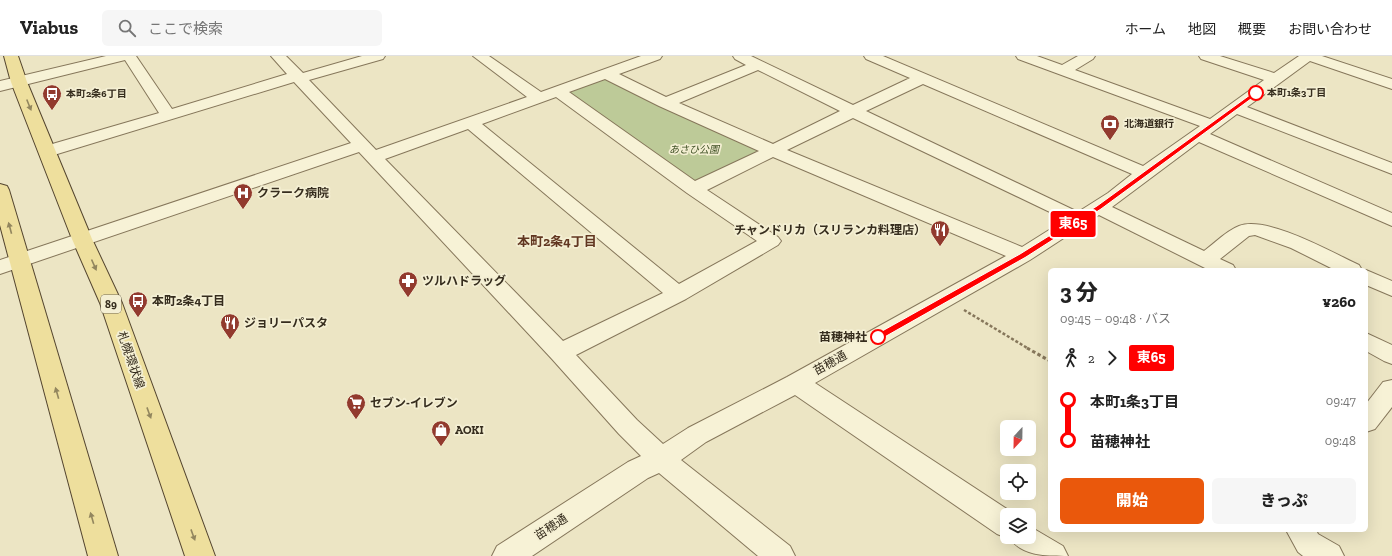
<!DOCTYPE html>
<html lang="ja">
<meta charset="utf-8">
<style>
body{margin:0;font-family:"Zilla Slab","Noto Sans JP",serif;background:#f6f6f6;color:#222;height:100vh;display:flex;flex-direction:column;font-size:15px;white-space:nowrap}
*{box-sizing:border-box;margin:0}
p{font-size:13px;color:#767676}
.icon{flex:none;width:22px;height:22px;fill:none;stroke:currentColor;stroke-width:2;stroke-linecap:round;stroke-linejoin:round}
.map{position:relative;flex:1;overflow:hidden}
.sheet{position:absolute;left:1048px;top:212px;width:320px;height:264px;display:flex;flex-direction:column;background:#fff;border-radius:6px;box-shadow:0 4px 16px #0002}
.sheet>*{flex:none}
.badge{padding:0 8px;border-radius:3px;font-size:14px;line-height:26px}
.needle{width:26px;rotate:202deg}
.controls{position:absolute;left:1000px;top:364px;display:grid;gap:8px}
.controls a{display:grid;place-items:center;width:36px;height:36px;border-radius:6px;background:#fff;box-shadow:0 4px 16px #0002;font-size:20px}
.map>.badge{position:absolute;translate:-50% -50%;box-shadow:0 0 0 2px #fff}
.legs{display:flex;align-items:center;gap:6px;height:44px;padding:0 12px;font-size:13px}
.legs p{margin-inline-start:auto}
.summary{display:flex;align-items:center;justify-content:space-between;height:68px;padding:0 12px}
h1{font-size:22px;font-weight:800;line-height:30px}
.button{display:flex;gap:8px;margin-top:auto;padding:8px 12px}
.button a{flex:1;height:46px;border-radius:6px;background:#ea580c;color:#fff;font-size:16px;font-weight:800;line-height:46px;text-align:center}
.button a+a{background:#f6f6f6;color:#222}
ul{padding:0 12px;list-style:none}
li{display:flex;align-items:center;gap:14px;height:40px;font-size:15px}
li i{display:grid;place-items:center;width:6px;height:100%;margin:0 5px;background:currentColor}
li i::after{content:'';width:10px;height:10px;margin:-5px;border:3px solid;border-radius:50%;background:#fff}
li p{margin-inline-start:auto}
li:first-child i{background:linear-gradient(#0000 50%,currentColor 0)}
li:last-child i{background:linear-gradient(currentColor 50%,#0000 0)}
header{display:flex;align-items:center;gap:24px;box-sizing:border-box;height:56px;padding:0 20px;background:#fff;border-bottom:1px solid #e0e0e0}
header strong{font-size:19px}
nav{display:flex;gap:22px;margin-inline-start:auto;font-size:14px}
.search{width:280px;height:36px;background:#f6f6f6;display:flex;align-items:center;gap:10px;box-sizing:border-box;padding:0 14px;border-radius:6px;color:#767676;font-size:15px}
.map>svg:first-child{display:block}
</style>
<header>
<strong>Viabus</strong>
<div class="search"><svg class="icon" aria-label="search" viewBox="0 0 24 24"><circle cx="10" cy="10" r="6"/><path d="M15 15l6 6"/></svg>ここで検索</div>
<nav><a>ホーム</a><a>地図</a><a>概要</a><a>お問い合わせ</a></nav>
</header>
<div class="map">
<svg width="1392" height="500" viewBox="0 0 1392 500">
<rect width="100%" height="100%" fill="#ece5c4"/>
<polygon fill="#bdca98" points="602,24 608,24 756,92 756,96 696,125 689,124 566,38"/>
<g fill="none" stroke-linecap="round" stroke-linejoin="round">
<g stroke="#86775b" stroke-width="2">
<g id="minor">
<path d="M106 0H136L172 53 287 18 271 0H286L303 17 362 0H385L383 3 309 24 376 94 527 41 473 0H489L541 36 641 0H662L660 3 619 18 666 41 746 9 735 3 733 0H751L853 49 910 22 866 3 864 0H883L1143 110 1200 70 1018 3 1016 0H1037L1062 9 1078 0H1095L1093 3 1075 14 1210 63 1264 24 1201 3 1199 0H1220L1274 17 1299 0H1322L1392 23V33L1310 5 1247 51 1392 107V118L1237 58 1210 78 1392 157V170L1199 86 1112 151 1204 195C1215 187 1226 175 1239 170 1267 159 1333 197 1359 209L1362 214H1335L1291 192 1255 179 1249 180 1220 203 1233 209 1236 214H1209L1099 159 1030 204 815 327 1016 459H1007V481H1009L1007 482 997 478 795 339 706 386 681 404 790 490 795 500H758L659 417 648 422 532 500H492L497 490 628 406 641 400 619 378 552 303 359 96 0 218V204L351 87 294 26 54 99 48 100 42 99 39 95 42 91 159 57 125 4 0 35V25ZM758 14 840 55 773 88 679 47ZM605 23 659 50 759 95 695 125 569 36ZM923 28 1132 118 1108 137 1078 156 866 55ZM556 41 687 137 757 185 679 228 482 68ZM853 62 1054 158 1065 164 1022 191 787 94ZM468 73 663 237 563 285 385 103ZM773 101 1006 200 787 321 688 372 663 388 637 364 576 299 686 243 778 189 781 185 778 181 707 134Z"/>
<polygon points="1366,214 1392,225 1392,240 1366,229"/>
<polygon points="1366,277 1392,289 1392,308 1384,305 1366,295"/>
<polygon points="1392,324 1392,351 1375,373 1366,376 1366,348 1383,326"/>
<path d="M1029 470 1063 490 1068 500C1044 500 1021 500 1009 481H1029Z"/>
<polygon points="1286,474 1316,474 1318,478 1339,490 1344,500 1303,500 1298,496"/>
</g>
</g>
<g stroke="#54452f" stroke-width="2">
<g id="major">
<polygon points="4,0 18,0 27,26 92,183 122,247 215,500 185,500 100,247 72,183 11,26"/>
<polygon points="0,128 7,130 9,134 118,500 88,500 0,169"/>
</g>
</g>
<polyline stroke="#86775b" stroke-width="2.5" stroke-dasharray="3 2" stroke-linecap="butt" points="964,254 1029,293"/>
<polyline stroke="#86775b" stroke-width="3" stroke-dasharray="3.5 2.5" stroke-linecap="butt" points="1027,292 1050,305"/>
<use href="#minor" fill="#f7f2d6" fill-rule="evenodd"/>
<use href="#major" fill="#eedf9d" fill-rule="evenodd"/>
</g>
<defs><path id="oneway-solid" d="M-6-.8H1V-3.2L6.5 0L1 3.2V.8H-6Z"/></defs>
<g fill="#92865e">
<use href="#oneway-solid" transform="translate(29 49) rotate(68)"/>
<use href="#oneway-solid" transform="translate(10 172) rotate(-105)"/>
<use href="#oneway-solid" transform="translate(94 209) rotate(66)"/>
<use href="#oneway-solid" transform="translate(57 337) rotate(-106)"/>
<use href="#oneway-solid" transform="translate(149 357) rotate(70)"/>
<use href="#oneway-solid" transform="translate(92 462) rotate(-106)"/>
<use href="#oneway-solid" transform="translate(193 479) rotate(70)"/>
</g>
<polygon fill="#f00" stroke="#fff" points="1254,36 1259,37 1101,153 1026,201 881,283 875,283 875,279 1020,198 1097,150"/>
<defs>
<g id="bus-pin" transform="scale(1)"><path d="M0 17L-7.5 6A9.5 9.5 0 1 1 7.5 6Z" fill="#923a2e" stroke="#f4efd3"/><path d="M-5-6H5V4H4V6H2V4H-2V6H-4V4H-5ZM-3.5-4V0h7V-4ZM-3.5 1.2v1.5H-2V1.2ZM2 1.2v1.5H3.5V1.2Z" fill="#fff"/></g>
<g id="bank-pin" transform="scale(1)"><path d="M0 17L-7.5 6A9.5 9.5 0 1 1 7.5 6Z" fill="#923a2e" stroke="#f4efd3"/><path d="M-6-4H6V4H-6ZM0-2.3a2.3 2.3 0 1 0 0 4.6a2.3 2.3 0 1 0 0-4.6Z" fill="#fff"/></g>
<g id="hospital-pin" transform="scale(1)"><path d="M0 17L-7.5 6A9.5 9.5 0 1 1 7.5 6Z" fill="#923a2e" stroke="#f4efd3"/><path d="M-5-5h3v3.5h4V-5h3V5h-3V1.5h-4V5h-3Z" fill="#fff"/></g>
<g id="restaurant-pin" transform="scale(1)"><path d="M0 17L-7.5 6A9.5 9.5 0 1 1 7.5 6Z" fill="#923a2e" stroke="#f4efd3"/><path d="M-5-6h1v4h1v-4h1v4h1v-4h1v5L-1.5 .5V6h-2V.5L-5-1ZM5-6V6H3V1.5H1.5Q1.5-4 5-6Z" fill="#fff"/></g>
<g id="pharmacy-pin" transform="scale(1)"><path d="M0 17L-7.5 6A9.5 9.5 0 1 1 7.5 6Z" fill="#923a2e" stroke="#f4efd3"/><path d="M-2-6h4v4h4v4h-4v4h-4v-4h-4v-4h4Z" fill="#fff"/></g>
<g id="supermarket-pin" transform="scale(1)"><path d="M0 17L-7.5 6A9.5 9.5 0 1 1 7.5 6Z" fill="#923a2e" stroke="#f4efd3"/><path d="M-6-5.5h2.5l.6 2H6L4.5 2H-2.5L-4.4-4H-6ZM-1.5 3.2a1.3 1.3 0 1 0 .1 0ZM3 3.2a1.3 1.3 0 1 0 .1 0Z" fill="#fff"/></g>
<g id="shop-pin" transform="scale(1)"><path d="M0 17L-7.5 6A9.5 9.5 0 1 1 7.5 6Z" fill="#923a2e" stroke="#f4efd3"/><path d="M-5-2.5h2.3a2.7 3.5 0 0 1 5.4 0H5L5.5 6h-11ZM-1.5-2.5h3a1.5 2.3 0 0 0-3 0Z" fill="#fff"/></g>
</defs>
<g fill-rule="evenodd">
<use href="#bus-pin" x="52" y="38"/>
<use href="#bank-pin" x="1110" y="68"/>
<use href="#hospital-pin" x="243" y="137"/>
<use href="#restaurant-pin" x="940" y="174"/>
<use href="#pharmacy-pin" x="408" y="225"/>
<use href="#bus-pin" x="138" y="245"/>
<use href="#restaurant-pin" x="230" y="267"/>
<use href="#supermarket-pin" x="356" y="347"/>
<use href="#shop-pin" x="441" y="374"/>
</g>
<g fill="#fff" stroke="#f00" stroke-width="2">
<circle cx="1256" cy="37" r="7"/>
<circle cx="878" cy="281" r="7"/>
</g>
<g text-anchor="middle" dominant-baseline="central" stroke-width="3.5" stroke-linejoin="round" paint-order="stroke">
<g font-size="10" font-weight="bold" fill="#362d1e" stroke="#f4efd3" text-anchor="start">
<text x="1267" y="37">本町1条3丁目</text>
</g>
<g font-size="10" font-weight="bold" fill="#362d1e" stroke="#f4efd3" text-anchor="start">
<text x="66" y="38">本町2条6丁目</text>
<text x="1124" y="68">北海道銀行</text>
</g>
<g font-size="10" font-style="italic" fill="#415226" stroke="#f4efd3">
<text x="694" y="94">あさひ公園</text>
</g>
<rect fill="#f4efd3" stroke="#6f6754" stroke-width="1" x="101" y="239" width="20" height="18" rx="3"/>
<g font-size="11" font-weight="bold" fill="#362d1e">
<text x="111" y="248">89</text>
</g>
<g font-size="12" font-weight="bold" fill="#362d1e" stroke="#f4efd3" text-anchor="start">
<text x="257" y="137">クラーク病院</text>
<text x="926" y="174" text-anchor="end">チャンドリカ（スリランカ料理店）</text>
<text x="422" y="225">ツルハドラッグ</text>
<text x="152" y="245">本町2条4丁目</text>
<text x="244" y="267">ジョリーパスタ</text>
<text x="370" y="347">セブン-イレブン</text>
<text x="455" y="374">AOKI</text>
</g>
<g font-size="12" font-weight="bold" fill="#362d1e" stroke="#f4efd3" text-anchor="end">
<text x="867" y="281">苗穂神社</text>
</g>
<g font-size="12" fill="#362d1e" stroke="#f4efd3">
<text transform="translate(131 304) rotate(71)">札幌環状線</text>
<text transform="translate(830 307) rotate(-29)">苗穂通</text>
<text transform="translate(551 471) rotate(-33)">苗穂通</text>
</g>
<g font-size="13" font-weight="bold" fill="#613620" stroke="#f4efd3">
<text x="557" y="185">本町2条4丁目</text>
</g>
</g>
</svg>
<div class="controls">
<a><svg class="needle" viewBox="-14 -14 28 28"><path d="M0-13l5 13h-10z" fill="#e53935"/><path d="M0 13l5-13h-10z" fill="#767676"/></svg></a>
<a><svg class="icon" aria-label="locate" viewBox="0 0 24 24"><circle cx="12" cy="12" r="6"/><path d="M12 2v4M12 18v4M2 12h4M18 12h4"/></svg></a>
<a><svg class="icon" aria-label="layers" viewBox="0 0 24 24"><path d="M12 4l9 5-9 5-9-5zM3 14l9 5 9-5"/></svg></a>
</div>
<b class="badge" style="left:1073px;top:168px;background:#f00;color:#fff">東65</b>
<section class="sheet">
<div class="summary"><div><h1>3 分</h1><p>09:45 – 09:48 · バス</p></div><b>¥260</b></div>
<div class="legs"><svg class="icon" aria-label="walk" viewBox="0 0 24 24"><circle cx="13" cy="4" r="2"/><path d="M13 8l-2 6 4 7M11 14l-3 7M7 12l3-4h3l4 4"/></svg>2<svg class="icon" aria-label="forward" viewBox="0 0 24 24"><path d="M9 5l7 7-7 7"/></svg><b class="badge" style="background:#f00;color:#fff">東65</b></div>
<ul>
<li><i style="color:#f00"></i><b>本町1条3丁目</b><p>09:47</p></li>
<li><i style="color:#f00"></i><b>苗穂神社</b><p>09:48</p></li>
</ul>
<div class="button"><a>開始</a><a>きっぷ</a></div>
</section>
</div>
